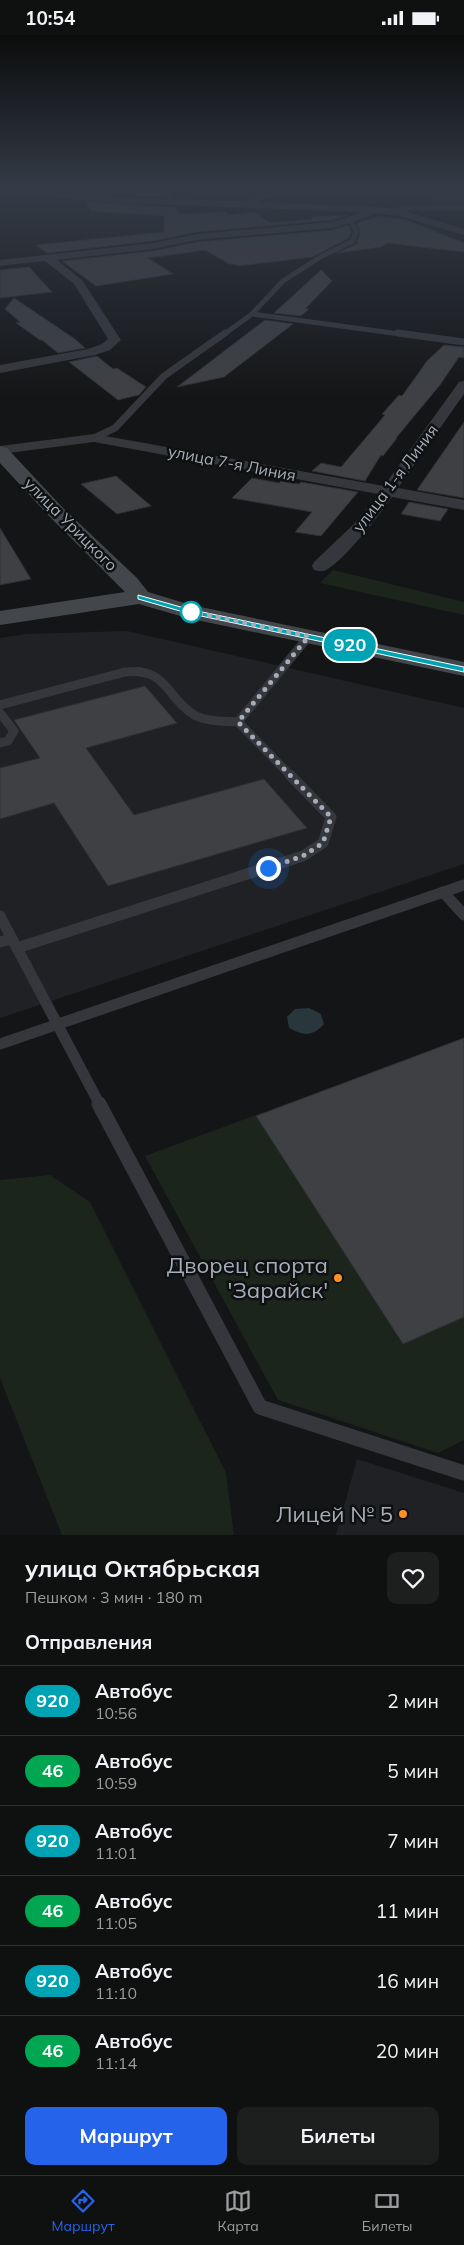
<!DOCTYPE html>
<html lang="ru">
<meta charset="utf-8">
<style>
body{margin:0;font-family:Mulish,sans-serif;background:#1d1e1e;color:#f1f3f6;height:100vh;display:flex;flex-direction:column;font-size:19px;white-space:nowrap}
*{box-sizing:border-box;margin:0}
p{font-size:16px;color:#9b9d9f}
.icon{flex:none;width:28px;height:28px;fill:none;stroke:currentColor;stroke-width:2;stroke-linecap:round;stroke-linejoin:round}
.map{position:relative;height:1500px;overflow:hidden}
.drawer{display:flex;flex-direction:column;background:#0f1010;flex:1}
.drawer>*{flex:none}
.badge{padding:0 10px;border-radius:16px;font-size:18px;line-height:32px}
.you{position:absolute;width:25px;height:25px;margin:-12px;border:4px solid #fff;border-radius:50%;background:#1a73e8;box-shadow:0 0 0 8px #1a73e833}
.map>.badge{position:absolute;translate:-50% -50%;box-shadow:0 0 0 2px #fff}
h2{padding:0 25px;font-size:19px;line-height:45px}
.round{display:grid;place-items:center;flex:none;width:52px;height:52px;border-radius:10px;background:#1d1e1e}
.headline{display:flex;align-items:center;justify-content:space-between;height:85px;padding:0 25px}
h1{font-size:24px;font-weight:700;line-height:38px}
.action{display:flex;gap:10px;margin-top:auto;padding:10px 25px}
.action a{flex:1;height:58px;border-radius:10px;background:#2563eb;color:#fff;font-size:20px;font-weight:700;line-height:58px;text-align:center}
.action a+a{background:#1d1e1e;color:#f1f3f6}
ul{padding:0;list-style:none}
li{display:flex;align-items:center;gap:15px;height:70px;padding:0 25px;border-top:1px solid #2f3030}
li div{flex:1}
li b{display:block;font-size:19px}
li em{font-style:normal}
li .badge{min-width:55px;font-weight:700;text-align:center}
.status{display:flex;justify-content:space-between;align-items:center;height:35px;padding:0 25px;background:#0f1010;direction:ltr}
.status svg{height:14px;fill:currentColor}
.dock{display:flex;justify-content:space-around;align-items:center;height:70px;border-top:1px solid #2f3030;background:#0f1010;font-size:14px;color:#9b9d9f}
.dock a{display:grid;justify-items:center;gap:2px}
.dock .on{color:#2563eb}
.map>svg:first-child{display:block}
</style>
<div class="status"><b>10:54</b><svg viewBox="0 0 49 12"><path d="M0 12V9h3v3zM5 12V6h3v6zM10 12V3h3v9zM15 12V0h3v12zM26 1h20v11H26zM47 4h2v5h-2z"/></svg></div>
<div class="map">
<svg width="464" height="1500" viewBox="0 0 464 1500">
<rect width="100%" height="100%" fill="#141516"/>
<g fill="#202124">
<polygon points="464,154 464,176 458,169 434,169 419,155"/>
<polygon points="127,596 464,673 464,829 0,983 0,603 26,599"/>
<polygon points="357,1424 464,1458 464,1500 336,1500"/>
</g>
<g fill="#1c251c">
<polygon points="190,153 255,153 263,160 190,163 178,157"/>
<polygon points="333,535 464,567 464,580 320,548"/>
<polygon points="464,1003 464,1405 438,1418 278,1365 145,1121"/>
<polygon points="50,1140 90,1167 226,1438 234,1500 62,1500 0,1343 0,1145"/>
</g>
<path fill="#29363b" d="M309 973 321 979 324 989C312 1002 304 1001 289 993L287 982 295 974Z"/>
<g fill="#3e4044" stroke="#2e2f33">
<polygon points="96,153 168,153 172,162 91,158"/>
<polygon points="86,167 176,172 178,179 226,177 228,180 254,177 271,188 312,184 310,182 347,180 332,185 197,197 153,206 47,218 36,210 164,197 164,181 90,176"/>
<polygon points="379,181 406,185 464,208 464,217 387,208 381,212 337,218 357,209 360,197 357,188"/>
<polygon points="348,190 351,196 349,203 312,222 238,231 235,229 229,229 205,215 148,223 173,239 96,251 62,226 153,216 197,207 333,195"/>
<polygon points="29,232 52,257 0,263 0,235"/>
<polygon points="321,235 332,246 305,274 309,274 301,281 274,278"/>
<polygon points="14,263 75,304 85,313 58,318 42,305 40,305 16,288 20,287 5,274"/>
<polygon points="265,285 293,289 224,342 177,352"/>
<polygon points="444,310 464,312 464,323 459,322 440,350 396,403 397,403 383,421 381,420 365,446 312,436 321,428 341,432 385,380 382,379 399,360 402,361 427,326"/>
<polygon points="97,321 113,334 117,333 146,352 139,360 118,365 69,327"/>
<polygon points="464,387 464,463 417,455"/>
<polygon points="116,441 151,471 117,479 81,449"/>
<polygon points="252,443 279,448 281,446 299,449 301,447 358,457 321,501 295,497 312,477 232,463"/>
<polygon points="409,467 448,474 440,486 401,479"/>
<polygon points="0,493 31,544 0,550"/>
<polygon points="145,651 177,688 86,713 134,780 264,744 307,793 108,851 54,768 0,784 0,733 40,723 14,685"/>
<polygon points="464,1003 464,1282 403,1309 256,1081"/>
</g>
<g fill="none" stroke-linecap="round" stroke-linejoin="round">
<g stroke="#35373c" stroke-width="5">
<polyline points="248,169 269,160 288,157 350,157 434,153"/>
<polyline points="392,176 408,173 464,173"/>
<polyline points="252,279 407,300"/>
<polyline points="223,300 252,279 283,246 322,221 353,206 356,196 351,186"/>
</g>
<g stroke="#35373c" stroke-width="7">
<polyline points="398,298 464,307"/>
<polyline points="94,403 115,393 164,341 225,298"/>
</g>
<g stroke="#35373c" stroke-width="9">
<path d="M0 670 125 637C168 632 166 664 196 681 209 687 224 686 238 687"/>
<polyline points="0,678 14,696 8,706 0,708"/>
<polyline points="291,741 238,687 309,601"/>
</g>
<g stroke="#35373c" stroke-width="11">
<polyline points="443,857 464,880"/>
<polyline points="0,881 100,1070"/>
<polyline points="0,907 12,904"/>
<polyline points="17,913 303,821 323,808 331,782 290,740"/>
<polyline points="0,1009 464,850"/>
</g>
<polyline stroke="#35373c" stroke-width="15" points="99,1069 260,1372 464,1438"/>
<g fill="#35373c" fill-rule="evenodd">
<polygon points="11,153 119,162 381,172 404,176 464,194 464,200 400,181 372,178 371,181 333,193 197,205 153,214 57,225 82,245 121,305 110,315 95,320 0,338 0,330 88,314 102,309 108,304 74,249 45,226 0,231 0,225 153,208 197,199 332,187 363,177 119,168 25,160"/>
<path d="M464 346V359L398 453 464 465V475L392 462C379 480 345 525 326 535 322 537 318 536 314 535L312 531 314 527 356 487 378 459 94 407 0 419V411L94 399 384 451 459 347Z"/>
</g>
<polygon fill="#43474c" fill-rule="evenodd" points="0,411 7,413 62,472 137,543 148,557 191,570 464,627 464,641 187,583 139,569 0,590 0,576 125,557 48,480 0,428"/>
</g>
<linearGradient id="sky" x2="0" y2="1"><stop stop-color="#0b0c0c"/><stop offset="0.42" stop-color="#343b47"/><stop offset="1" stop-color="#343b47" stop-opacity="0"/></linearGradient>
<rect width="464" height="363" fill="url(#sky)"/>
<polygon fill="#00a3b4" stroke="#fff" points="138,560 188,574 464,632 464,637 187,578 138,564"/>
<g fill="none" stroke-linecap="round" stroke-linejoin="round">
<polyline stroke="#a5aeb8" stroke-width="5" stroke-dasharray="0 9" points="191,577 187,576 309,601 238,687 331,782 323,808 303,821 268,833"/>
</g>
<circle fill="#fff" stroke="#00a3b4" stroke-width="2.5" cx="191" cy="577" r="10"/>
<g fill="#ff9024" stroke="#0f1011" stroke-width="2">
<circle cx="338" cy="1243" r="5"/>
<circle cx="403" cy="1479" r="5"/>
</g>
<g text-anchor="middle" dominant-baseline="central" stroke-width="5" stroke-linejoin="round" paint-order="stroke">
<g font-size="16" fill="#a5aeb8" stroke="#0f1011">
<text transform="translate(232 428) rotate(11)">улица 7-я Линия</text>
<text transform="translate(395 443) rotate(-53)">улица 1-я Линия</text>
<text transform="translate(71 489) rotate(45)">улица Урицкого</text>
</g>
<g font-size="22" fill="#a5aeb8" stroke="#0f1011" text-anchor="end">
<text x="328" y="1230">Дворец спорта<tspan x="328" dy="25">'Зарайск'</tspan></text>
<text x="393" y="1479">Лицей № 5</text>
</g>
</g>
</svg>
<div class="you" style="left:268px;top:833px"></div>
<b class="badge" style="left:350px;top:610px;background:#00a3b4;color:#fff">920</b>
</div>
<section class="drawer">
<div class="headline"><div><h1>улица Октябрьская</h1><p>Пешком · 3 мин · 180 m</p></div><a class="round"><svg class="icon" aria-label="heart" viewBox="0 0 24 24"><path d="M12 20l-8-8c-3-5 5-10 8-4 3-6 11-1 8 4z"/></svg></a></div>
<h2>Отправления</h2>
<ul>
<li><span class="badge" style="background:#00a3b4;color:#fff">920</span><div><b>Автобус</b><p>10:56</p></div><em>2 мин</em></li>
<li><span class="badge" style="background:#00a651;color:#fff">46</span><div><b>Автобус</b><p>10:59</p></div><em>5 мин</em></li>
<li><span class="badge" style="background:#00a3b4;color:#fff">920</span><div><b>Автобус</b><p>11:01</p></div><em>7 мин</em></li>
<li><span class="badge" style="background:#00a651;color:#fff">46</span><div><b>Автобус</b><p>11:05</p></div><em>11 мин</em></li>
<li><span class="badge" style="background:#00a3b4;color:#fff">920</span><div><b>Автобус</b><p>11:10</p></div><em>16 мин</em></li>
<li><span class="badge" style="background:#00a651;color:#fff">46</span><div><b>Автобус</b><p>11:14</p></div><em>20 мин</em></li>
</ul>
<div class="action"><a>Маршрут</a><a>Билеты</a></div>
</section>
<nav class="dock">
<a class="on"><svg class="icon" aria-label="directions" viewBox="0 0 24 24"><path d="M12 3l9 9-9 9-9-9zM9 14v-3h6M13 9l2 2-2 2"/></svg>Маршрут</a>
<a><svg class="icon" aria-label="map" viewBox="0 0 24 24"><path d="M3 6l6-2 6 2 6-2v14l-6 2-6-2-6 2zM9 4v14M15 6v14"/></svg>Карта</a>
<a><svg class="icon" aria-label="tickets" viewBox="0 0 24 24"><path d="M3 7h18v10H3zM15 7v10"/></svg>Билеты</a>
</nav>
